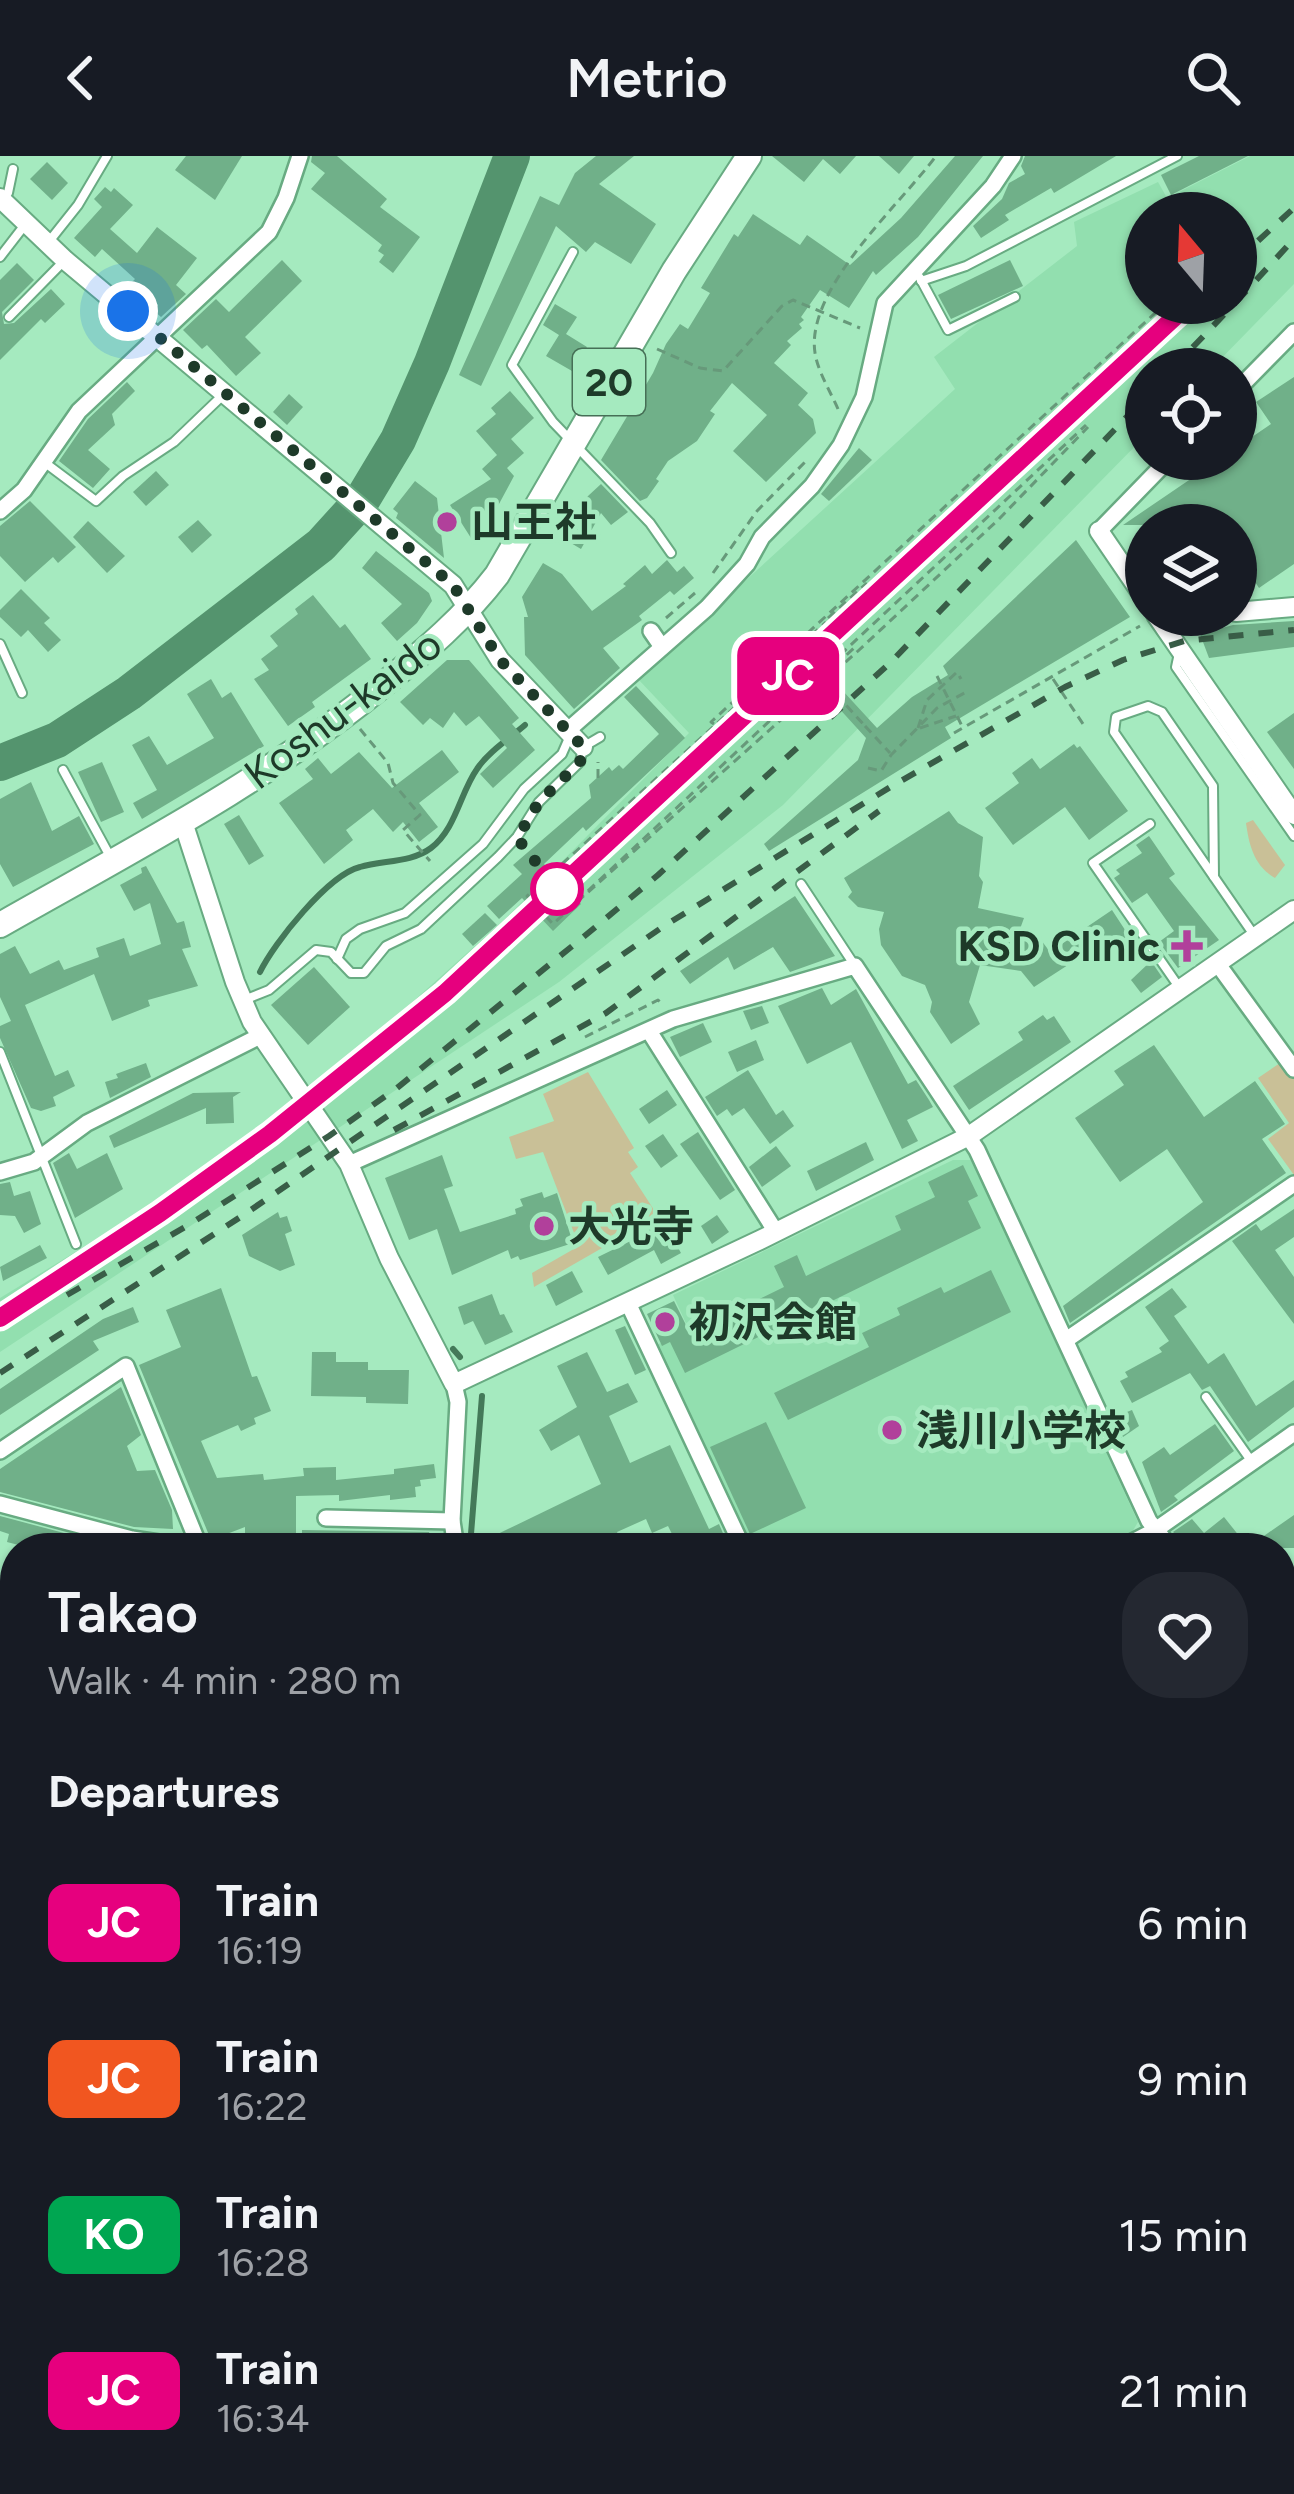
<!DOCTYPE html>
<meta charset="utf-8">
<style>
body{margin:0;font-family:Figtree,"Noto Sans JP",sans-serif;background:#242831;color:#f1f3f6;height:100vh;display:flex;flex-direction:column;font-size:45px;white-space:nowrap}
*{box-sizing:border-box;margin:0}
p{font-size:39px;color:#9ea1a6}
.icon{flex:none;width:66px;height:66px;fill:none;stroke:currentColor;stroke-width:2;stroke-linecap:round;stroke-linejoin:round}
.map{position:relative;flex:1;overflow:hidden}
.side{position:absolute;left:0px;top:1377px;width:1296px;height:963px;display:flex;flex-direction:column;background:#171b24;border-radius:48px 48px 0 0;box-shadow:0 3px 9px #0004}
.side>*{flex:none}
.badge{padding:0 24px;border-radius:18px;font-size:42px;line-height:78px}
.needle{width:78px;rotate:341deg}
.fabs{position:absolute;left:1125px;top:36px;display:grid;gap:24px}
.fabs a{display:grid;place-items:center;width:132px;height:132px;border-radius:50%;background:#171b24;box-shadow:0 3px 9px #0004;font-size:60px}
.you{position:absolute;width:60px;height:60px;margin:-30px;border:9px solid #fff;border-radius:50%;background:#1a73e8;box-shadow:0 0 0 18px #1a73e833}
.map>.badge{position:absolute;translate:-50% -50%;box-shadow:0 0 0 6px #fff}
h2{padding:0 48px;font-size:45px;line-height:108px}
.round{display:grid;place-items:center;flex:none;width:126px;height:126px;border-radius:48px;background:#242831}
.head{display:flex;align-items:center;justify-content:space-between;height:204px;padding:0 48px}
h1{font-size:57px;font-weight:600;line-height:90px}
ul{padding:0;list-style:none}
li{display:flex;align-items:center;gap:36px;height:156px;padding:0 48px}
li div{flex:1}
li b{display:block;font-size:45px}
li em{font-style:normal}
li .badge{min-width:132px;font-weight:700;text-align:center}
header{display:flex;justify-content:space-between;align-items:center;height:156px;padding:0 48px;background:#171b24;font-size:54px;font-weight:600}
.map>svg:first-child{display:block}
</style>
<header><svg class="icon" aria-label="back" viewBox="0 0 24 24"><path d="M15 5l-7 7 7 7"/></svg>Metrio<svg class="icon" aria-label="search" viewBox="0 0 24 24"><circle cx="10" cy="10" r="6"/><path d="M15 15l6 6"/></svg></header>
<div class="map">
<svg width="1294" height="2338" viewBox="0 0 1294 2338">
<rect width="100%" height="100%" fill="#a5eabf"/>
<g fill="#92dfaf" fill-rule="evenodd">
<path d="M1250 0H1294V128L1211 213H1146V279L783 649 559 826 0 1196V1142L131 1062 333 917 505 763 689 577 638 523 955 233 934 201 1077 90 1074 66 1158 26 1167 42ZM1146 57H1236V147H1146Z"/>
<polygon points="953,1004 972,1004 1138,1366 1131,1378 1102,1392 743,1392 650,1192 689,1174 673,1139"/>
<polygon points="75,2325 240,2325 226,2338 73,2338"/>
</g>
<g fill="#c9c097">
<path d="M1253 664 1285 709 1275 722C1254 710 1249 689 1246 667Z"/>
<polygon points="1286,903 1294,913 1294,1019 1268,983 1289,967 1258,922"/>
<polygon points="588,916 634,992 628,996 638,1011 630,1017 658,1060 534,1131 532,1117 579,1090 543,996 516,1003 509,981 554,965 543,938"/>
<polygon points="0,1429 15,1431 15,2056 0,2062"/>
<polygon points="1294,1900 1294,2083 1281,2076 1281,1983"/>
<polygon points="1281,2254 1294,2259 1294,2338 226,2338 240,2325 1281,2325"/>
</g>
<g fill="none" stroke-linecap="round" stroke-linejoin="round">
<g stroke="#447959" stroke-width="6">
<path d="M260 816C274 787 328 719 360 711 383 704 411 707 431 692 456 673 460 637 477 613 488 596 510 582 525 569"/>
<polyline points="453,1193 460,1201"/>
<polyline points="481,1392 471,1378 482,1240"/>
<polyline points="54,2338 56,2325"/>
</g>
<polyline stroke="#54946e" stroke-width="36" points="0,607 57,584 129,537 321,389 362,344 398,284 432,207 512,0"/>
</g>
<g fill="#70b089">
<polygon points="186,0 242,0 215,44 175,14"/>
<polygon points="312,0 337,0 387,43 380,51 420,81 393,117 379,106 384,99 378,95 382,89 311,33 325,17 311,6"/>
<polygon points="596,0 634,0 599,28 656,68 631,108 595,86 586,96 556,70 481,230 459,219 540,40 559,49 575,17"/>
<polygon points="772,0 856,0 840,18 823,3 804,26"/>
<polygon points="879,0 914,0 899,18"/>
<polygon points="955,0 983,0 918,81 876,119 873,115 849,152 820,134 801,161 804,164 799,168 802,172 787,185 791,189 774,207 808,237 798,249 813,263 816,277 766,326 733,295 767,259 732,227 710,255 715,258 697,285 668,305 656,323 659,325 647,342 640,345 601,304 653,217 666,188 680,168 688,173 710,137 701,132 734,78 738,81 753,58 800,89 807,79 850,109 901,62"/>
<polygon points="1025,0 1116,0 1054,37 1051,32 1005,59 1009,64 981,82 973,70 1002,43 1009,27 1025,18 1021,10"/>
<polygon points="1199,0 1248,0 1171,39 1161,19"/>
<polygon points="47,6 68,27 52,44 30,23"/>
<polygon points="105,31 111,36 114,32 133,49 110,73 137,97 157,71 197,102 176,129 186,138 161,161 153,154 158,149 132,126 135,123 102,93 95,101 74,82 102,51 94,43"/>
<polygon points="282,104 302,125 245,181 261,197 236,220 207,189 202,193 183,174 216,143 229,156"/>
<polygon points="1010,104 1023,130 951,163 938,139"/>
<polygon points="17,107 34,124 2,156 4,168 14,167 51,133 65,148 45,167 41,163 0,204 0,124"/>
<polygon points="555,148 577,161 566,178 587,191 572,215 546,200 559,179 543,169"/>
<polygon points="1294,221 1294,408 1259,432 1250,418 1236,427 1236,369 1123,369 1220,303 1236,303 1236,292 1271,268 1256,246"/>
<polygon points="127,226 135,235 112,258 115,269 88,294 110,313 93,332 59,305 88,263"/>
<polygon points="510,235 534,262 511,283 524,297 507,312 514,320 485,374 471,382 450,349 491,323 482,313 497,299 476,275 496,258 491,252"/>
<polygon points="289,238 303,251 287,269 273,256"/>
<polygon points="859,292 872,304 829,345 821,338"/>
<polygon points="156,315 169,329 146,350 133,336"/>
<polygon points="415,325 437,342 444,402 396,362 398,357 393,353"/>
<polygon points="601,328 628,356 611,369 601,357 581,393 564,383 588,340"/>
<polygon points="30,345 76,391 58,407 53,401 25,426 0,400 0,370"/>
<polygon points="198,364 212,379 192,397 178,381"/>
<polygon points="88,365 125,400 107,417 73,381"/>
<polygon points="1076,384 1130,461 945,571 951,582 769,695 764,688 858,604 866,582 786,494 797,485 877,572 912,541 948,519 943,510"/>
<polygon points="376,395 429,437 432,445 417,467 397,485 381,467 402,448 362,412"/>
<polygon points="667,404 677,416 684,410 694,422 674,439 670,435 639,460 642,464 603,492 620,512 574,553 525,499 524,461 528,461 522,441 543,407 562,418 592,455 626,430 623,428 645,409 652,418"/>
<polygon points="21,433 50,462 44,467 61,484 48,496 28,474 21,481 0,461 0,454"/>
<polygon points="313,439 340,472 345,468 371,503 312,546 315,551 288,570 254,523 269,514 261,503 278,490 270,480 298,458 295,453"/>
<polygon points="1294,465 1294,491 1209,502 1200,478 1233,469"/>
<polygon points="447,504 469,504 519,562 512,568 535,594 493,632 480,618 507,592 479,560 466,570 454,556 443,572 430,562 423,569 400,546"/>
<polygon points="211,523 222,542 231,536 264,590 142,663 133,647 157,634 132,589 149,580 167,609 214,582 187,538"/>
<polygon points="636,530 685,582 586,675 583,671 544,708 581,748 553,775 522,742 499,763 487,750 522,718 513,709 591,642 589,629 609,611 612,615 619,609 623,613 659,578 624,541"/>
<polygon points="1294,557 1294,613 1267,576"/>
<polygon points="1074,588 1077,592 1080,590 1128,655 1089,684 1065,651 1013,689 985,652 1019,627 1012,617 1032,602 1040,613"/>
<polygon points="442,594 459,616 419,647 438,671 419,686 403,666 393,676 373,653 346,674 353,684 324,708 279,647 313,623 305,613 318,602 331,618 359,596 392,632"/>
<polygon points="102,606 124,656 101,666 78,616"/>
<polygon points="31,626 52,675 79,660 94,688 13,731 0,708 0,643"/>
<polygon points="949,655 958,667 983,681 979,720 983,726 978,752 1024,762 1020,773 1038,780 1050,796 1112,754 1129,780 1091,806 1085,798 1034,831 1021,815 980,809 969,846 980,868 951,888 930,856 932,846 925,829 902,820 881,789 879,773 884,756 858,751 848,741 852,736 844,722"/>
<polygon points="239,659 264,700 249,709 224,668"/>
<polygon points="1149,680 1175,718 1169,722 1219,784 1178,812 1159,786 1174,775 1147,737 1132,747 1114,722 1120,718 1116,714 1142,697 1136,689"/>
<polygon points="146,710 177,767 184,765 191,791 182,793 198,830 148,844 150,850 112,865 94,818 25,849 55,920 68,914 75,930 53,941 56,950 41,955 31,952 0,882 0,870 11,865 0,841 0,798 15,790 30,818 59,804 64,814 99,801 96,792 124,782 130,800 161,788 150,747 134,755 120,729 142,717 141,712"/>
<polygon points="795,740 835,800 790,816 773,791 734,814 728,801 690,828 680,815"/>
<polygon points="485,757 497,769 473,790 462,778"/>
<polygon points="1151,805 1162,821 1141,837 1131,824"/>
<polygon points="314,811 350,851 308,889 271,849"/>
<polygon points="822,832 831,849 856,833 908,928 916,924 929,944 933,951 907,964 918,985 902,993 851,886 807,908 778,850"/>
<polygon points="762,850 769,867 751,874 743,855"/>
<polygon points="1043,859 1047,864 1054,860 1071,886 969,954 953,930 1023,884 1018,876"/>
<polygon points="703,867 712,886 680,901 670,881"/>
<polygon points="756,884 764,904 737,916 728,896"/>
<polygon points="1154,889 1204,961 1255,925 1285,968 1262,983 1286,1017 1070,1167 1063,1150 1203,1046 1167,993 1120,1026 1075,962 1124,929 1114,915"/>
<polygon points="146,907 151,921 110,942 105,926 118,922 116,918"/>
<polygon points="748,914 776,959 783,954 794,970 770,988 744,952 732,960 727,953 717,960 705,941"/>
<polygon points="667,934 677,949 649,968 639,953"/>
<polygon points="241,936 233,941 234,967 206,968 206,952 114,992 109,980 193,937"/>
<polygon points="698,976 735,1034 720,1044 680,988"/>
<polygon points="663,978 678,1000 661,1012 645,990"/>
<polygon points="866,986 874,1004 816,1035 807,1015"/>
<polygon points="776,990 791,1010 762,1031 749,1011"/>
<polygon points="69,997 77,1013 107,997 123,1033 75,1062 53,1007"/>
<polygon points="442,999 453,1030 444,1033 460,1076 516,1058 515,1053 523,1050 520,1043 542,1036 544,1042 557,1037 573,1087 520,1104 518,1100 511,1103 508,1094 452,1119 437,1073 409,1084 385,1022"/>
<polygon points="963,1009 978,1040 968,1045 981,1072 685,1217 670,1186 662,1190 647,1158 674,1145 690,1177 784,1131 774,1110 797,1099 806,1120 901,1074 895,1060 935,1041 928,1026"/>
<polygon points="10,1026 14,1040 30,1035 41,1068 24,1077 15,1060 0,1059 0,1028"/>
<polygon points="1294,1053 1294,1081 1275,1094 1294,1121 1294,1168 1232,1085 1256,1068 1261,1075"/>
<polygon points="278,1056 280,1062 287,1060 292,1075 285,1078 295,1109 280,1115 249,1100 242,1079"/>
<polygon points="717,1059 729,1076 712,1088 701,1070"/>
<polygon points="662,1062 681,1097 661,1108 654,1094 608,1119 598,1101 647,1077 645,1072"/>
<polygon points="40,1089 47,1102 3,1125 0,1111"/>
<polygon points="991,1114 1011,1156 788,1264 774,1237 869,1191 862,1177 900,1159 897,1152 941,1131 944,1137"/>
<polygon points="572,1115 583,1136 556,1150 546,1129"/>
<polygon points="221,1132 252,1221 257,1220 271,1255 254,1262 256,1268 241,1275 238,1269 201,1285 217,1322 263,1318 264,1324 304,1320 303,1312 336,1311 336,1324 394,1318 394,1313 434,1308 436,1322 420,1324 421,1330 415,1331 416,1341 390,1344 390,1339 339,1345 339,1339 296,1340 296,1381 245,1381 245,1371 211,1384 139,1209 181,1191 166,1154"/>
<polygon points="1172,1132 1187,1151 1174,1160 1208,1208 1224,1197 1256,1250 1294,1224 1294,1251 1248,1286 1210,1230 1202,1234 1190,1217 1132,1247 1120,1225 1128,1221 1125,1216 1162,1196 1159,1192 1169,1185 1145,1151"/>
<polygon points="492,1138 500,1159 504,1158 513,1176 485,1189 473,1165 464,1169 458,1151"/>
<polygon points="133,1151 139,1166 93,1185 99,1194 0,1259 0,1233 103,1163"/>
<polygon points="625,1170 646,1214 635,1219 615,1174"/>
<polygon points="312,1196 336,1196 336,1206 368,1206 368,1214 409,1214 408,1248 366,1247 366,1241 311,1240"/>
<polygon points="587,1196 607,1236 628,1227 638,1246 609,1260 630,1307 670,1289 709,1373 719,1368 728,1389 679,1392 668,1370 652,1377 646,1363 617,1376 622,1387 612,1392 469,1392 601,1328 579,1279 551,1295 539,1274 577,1251 557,1210"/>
<polygon points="121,1231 141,1279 127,1290 137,1315 155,1314 172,1354 173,1373 134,1371 0,1336 0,1313"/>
<polygon points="1132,1254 1139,1270 1123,1281 1114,1261"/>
<polygon points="766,1266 806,1352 750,1378 710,1291"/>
<polygon points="1215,1268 1234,1295 1174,1340 1178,1344 1161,1356 1142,1306 1164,1291 1170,1299"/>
<polygon points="1294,1359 1294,1392 1185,1392 1188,1390 1173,1376 1192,1363 1204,1377 1224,1361 1248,1391"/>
<polygon points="0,1360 79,1381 65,1383 64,1392 30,1392 7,1386 9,1378 0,1375"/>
<polygon points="302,1374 429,1376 433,1392 302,1392"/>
<polygon points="0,2065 15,2066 15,2094 0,2105"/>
</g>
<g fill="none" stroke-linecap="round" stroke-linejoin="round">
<g stroke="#68ab82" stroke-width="12">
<g id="service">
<polyline points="3,42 8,37 13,13"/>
<polyline points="47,88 78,49 107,0"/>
<polyline points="573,96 512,209 553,266 650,367 671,397"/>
<polyline points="0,101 24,70"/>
<polyline points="920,122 948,174 1015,141"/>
<polyline points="921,125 966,110 1177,0"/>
<polyline points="9,161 63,106"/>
<polyline points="44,306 96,345 123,320 174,286 222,240"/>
<polyline points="0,488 22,537"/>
<polyline points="1179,497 1176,511 1294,680"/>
<polygon points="1148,550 1162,556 1213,630 1214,721 1114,576 1116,561"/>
<polyline points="63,614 112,704"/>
<polyline points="1150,668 1093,707 1179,831"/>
<polyline points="1214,721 1254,779"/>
<polyline points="801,728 855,810"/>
<polyline points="337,803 346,783 360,773 405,757 483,688 524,633 562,598 569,582"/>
<polyline points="244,844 269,834 316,794 331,796 351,817 364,817 386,790 421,773 498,701 517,681 539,646 580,606 583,591 600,581"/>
<polyline points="0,896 76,1088"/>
<polyline points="1206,1241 1252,1306"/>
</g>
</g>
<g stroke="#68ab82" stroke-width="20">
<g id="minor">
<polyline points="1236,235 1294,176"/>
<polyline points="0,355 24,334 79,255 269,76 286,42 300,0"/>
<polyline points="1099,375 1169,303"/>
<polyline points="651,475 662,491"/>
<polyline points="567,575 707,452 747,408 762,381 812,330 841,289 864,241 885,147 993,30 1013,0"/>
<polyline points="1217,807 1294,913"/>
<polyline points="649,875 776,1076"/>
<polyline points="349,1008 673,863 855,810 977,994 1149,1365 1171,1392"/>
<polyline points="0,1016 34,1006 87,967 260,880"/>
<polyline points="628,1147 743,1392"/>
<polyline points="1066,1184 1294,1028"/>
<polyline points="454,1228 458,1246 452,1365 456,1392"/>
<polyline points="0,1295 126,1210 200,1392"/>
<polyline points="0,1348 132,1383 192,1392"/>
<polyline points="326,1362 452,1365"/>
<polyline points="1121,1392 1154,1375 1294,1277"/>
<polyline points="1281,1503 1294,1516"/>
<polyline points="1281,1576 1294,1560"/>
<polyline points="1281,1742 1294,1752"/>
<polyline points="0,2243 15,2223"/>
<polyline points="45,2338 47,2325"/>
</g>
</g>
<g stroke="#68ab82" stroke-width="22">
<g id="tertiary">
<polyline points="0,42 65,104 453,429 500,504 583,591"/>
<polyline points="1099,375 1146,444"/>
<polyline points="1236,456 1294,451"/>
<polyline points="1156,459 1294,659"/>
<polyline points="1166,473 1218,459"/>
<polyline points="183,666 235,826 252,866 349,1008 389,1102 454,1228 760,1084 969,980 1294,754"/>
</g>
</g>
<g stroke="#68ab82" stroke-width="28">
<path id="trunk" d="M0 769C132 694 266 625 384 528 426 494 464 462 497 419L674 115 749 0"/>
</g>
<g stroke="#67997a" stroke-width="3" stroke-dasharray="9 6" stroke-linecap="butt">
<polyline points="657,193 700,212 723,215 782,150 793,144 860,172"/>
<path d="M838 253C831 237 820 219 816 202 800 137 900 49 936 0"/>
<polyline points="713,417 757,355 806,305"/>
<polyline points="666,462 695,437"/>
<polyline points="828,462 867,427"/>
<polyline points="830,464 869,429"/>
<polyline points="767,520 826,466"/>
<polyline points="937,520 963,572"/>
<polyline points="1053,523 1085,571"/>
<polyline points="792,550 855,491"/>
<polyline points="714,568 711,566 1166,147"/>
<polyline points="865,570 890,597"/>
<polyline points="920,572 956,560"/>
<polyline points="360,573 388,607 393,627 420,659 403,674 430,705"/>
<polyline points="954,577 1140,470"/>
<polyline points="868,612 881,615 891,599 937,552 968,535"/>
<polyline points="598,622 598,606"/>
<polyline points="551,718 1125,197"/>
<polyline points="577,745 1086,269"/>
<polyline points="577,746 858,495 999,363 1088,271"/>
<polyline points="585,881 658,844 661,847"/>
<polyline points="0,1619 15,1614"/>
<polyline points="743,2338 751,2325"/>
</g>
<use href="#service" stroke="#fff" stroke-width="8"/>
<use href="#minor" stroke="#fff" stroke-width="15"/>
<use href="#tertiary" stroke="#fff" stroke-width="18"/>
<use href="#trunk" stroke="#fff" stroke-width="24"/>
<g stroke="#395d47" stroke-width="6" stroke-dasharray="15 15" stroke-linecap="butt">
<polyline points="1236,105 1294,52"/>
<polyline points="1236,146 1294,83"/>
<polyline points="1172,213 1235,147"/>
<polyline points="394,974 606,857 879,655"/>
<polyline points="67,1139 187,1070 329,980 397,932 581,783 658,719 891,506 1146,241"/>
<path d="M0 1162C244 1017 444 837 652 646 832 480 1009 312 1190 147"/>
<polyline points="0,1217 242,1060 664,770 892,630 1065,531 1123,504 1184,485 1294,474"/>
</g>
<g stroke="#67997a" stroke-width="3" stroke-dasharray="9 6" stroke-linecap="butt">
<polyline points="796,494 865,570"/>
<polyline points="918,572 927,544 957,516 961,523"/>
<polyline points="551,718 527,740 553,768 577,746"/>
</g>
</g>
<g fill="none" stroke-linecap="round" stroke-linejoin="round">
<g stroke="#fff" stroke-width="27">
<polyline id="line" points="0,1162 160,1057 270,978 445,837 1190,147"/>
</g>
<use href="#line" stroke="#e6007e" stroke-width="18"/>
<polyline stroke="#1e3a29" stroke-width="12" stroke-dasharray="0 21.6" points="128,155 453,429 500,504 583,591 580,606 539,646 517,682 557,733"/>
</g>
<g fill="#b1409b" stroke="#a5eabf" stroke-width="4.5">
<circle cx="447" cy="366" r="12"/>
<path d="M1181 772h12v12h12v12h-12v12h-12v-12h-12v-12h12z"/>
<circle cx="544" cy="1070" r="12"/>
<circle cx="665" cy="1166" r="12"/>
<circle cx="892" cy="1274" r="12"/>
</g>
<circle fill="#fff" stroke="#e6007e" stroke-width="6" cx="557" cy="733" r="24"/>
<g text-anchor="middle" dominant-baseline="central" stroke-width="9" stroke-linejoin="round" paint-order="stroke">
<rect fill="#a5eabf" stroke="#466f56" stroke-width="3" x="573" y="193" width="72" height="66" rx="9"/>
<g font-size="39" font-weight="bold" fill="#1e3a29">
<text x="609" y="226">20</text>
</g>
<g font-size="42" font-weight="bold" fill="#1e3a29" stroke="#a5eabf" text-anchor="start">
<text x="471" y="366">山王社</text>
<text x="1160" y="790" text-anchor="end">KSD Clinic</text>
<text x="568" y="1070">大光寺</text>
<text x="689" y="1166">初沢会館</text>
<text x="916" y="1274">浅川小学校</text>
</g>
<g font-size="42" fill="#1e3a29" stroke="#a5eabf">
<text transform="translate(343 553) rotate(-37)">Koshu-kaido</text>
</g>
</g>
</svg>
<div class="fabs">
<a><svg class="needle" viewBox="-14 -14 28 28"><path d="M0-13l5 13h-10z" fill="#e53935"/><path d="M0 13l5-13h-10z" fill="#9ea1a6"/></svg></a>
<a><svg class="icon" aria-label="locate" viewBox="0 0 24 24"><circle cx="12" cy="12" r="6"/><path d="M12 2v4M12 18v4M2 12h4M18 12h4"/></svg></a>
<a><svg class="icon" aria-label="layers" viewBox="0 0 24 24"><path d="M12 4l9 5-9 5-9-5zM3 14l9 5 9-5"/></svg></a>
</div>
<div class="you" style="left:128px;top:155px"></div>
<b class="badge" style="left:788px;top:520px;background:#e6007e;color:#fff">JC</b>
<section class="side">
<div class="head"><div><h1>Takao</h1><p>Walk · 4 min · 280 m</p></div><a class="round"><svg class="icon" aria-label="heart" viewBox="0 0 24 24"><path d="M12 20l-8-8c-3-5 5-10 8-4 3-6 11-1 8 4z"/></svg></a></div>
<h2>Departures</h2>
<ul>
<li><span class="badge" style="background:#e6007e;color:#fff">JC</span><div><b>Train</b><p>16:19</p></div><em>6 min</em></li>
<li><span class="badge" style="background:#f15620;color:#fff">JC</span><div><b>Train</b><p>16:22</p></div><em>9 min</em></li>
<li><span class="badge" style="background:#00a651;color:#fff">KO</span><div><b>Train</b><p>16:28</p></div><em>15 min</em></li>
<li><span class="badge" style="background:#e6007e;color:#fff">JC</span><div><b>Train</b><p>16:34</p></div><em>21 min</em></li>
</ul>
</section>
</div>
